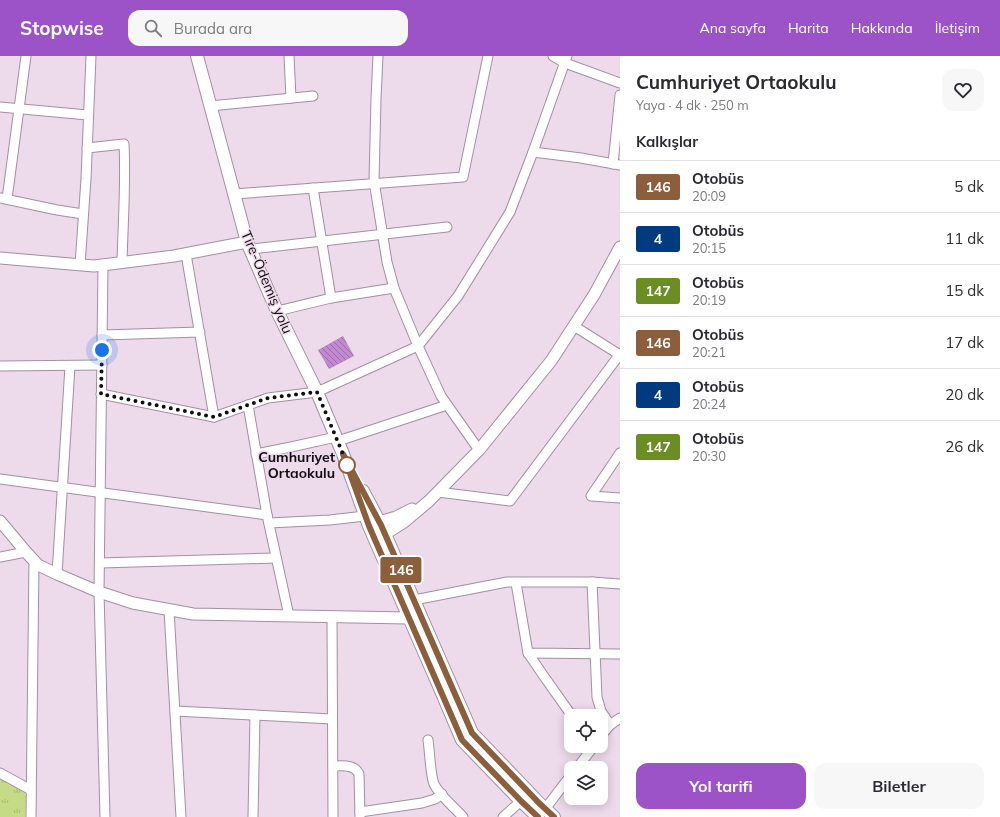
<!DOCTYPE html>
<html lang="tr">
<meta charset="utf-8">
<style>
body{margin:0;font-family:Mulish,sans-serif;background:#f7f7f7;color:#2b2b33;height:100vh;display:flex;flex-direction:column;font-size:15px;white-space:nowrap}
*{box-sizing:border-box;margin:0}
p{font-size:13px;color:#7c7c81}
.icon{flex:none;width:22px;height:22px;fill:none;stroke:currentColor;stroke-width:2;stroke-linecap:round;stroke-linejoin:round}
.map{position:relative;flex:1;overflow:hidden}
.panel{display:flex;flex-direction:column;background:#fff;width:380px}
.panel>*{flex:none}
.badge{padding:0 8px;border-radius:3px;font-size:14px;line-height:26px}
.buttons{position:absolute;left:564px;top:653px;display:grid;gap:8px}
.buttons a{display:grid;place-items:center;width:44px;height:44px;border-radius:8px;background:#fff;box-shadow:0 2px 10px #0003;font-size:20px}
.you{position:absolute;width:20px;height:20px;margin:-10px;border:3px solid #fff;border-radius:50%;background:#1a73e8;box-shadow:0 0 0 6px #1a73e833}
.map>.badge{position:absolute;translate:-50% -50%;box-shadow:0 0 0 2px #fff}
h2{padding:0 16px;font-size:15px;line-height:36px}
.round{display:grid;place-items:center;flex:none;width:42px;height:42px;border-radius:12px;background:#f7f7f7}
.head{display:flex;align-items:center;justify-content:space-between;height:68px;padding:0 16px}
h1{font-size:19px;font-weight:700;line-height:30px}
.button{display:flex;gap:8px;margin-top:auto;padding:8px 16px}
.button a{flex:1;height:46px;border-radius:12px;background:#9b53c7;color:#fff;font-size:16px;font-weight:700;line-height:46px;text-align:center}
.button a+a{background:#f7f7f7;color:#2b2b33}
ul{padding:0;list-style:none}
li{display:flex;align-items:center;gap:12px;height:52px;padding:0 16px;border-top:1px solid #e1e1e2}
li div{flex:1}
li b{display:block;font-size:15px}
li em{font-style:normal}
li .badge{min-width:44px;font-weight:700;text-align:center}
header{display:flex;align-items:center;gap:24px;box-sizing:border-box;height:56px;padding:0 20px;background:#9b53c7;color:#fff}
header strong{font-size:19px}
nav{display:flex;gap:22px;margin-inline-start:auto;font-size:14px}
.search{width:280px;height:36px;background:#f7f7f7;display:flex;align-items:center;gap:10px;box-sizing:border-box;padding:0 14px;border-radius:12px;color:#7c7c81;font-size:15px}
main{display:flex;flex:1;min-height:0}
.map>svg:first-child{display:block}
</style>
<header>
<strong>Stopwise</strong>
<div class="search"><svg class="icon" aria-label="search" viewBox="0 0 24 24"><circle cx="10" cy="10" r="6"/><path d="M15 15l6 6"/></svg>Burada ara</div>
<nav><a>Ana sayfa</a><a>Harita</a><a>Hakkında</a><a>İletişim</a></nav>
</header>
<main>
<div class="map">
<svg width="620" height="761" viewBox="0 0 620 761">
<defs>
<pattern id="park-tufts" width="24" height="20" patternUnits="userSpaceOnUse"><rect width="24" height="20" fill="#c6db85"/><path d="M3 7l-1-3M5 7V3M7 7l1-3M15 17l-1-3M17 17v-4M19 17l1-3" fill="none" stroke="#a9bb72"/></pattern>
<pattern id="building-back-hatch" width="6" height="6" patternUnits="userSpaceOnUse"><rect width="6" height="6" fill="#c189cf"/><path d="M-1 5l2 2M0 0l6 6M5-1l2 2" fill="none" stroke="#9c6ea7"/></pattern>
</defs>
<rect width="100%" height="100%" fill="#eddaeb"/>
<polygon fill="url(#park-tufts)" points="0,722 23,733 26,740 25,761 0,761"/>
<polygon fill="url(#building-back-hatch)" points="343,280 354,300 329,313 318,294"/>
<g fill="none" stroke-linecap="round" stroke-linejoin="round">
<g stroke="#a290a1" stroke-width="11">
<g id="minor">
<polyline points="289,0 291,42"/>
<polyline points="378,0 376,43 374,125 387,206 394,232 418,290 441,340 479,394"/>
<polyline points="553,0 565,7 620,27"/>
<polyline points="210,50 313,40"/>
<polyline points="0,51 88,59"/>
<path d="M87 92 124 88C126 127 123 167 122 206"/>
<polyline points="533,96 581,102 620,109"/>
<polyline points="613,108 620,39"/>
<polyline points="313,132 331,242"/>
<polyline points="234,138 463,121 488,0"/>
<polyline points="0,142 57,154 83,158"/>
<polyline points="7,143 26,0"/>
<polyline points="251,193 447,171"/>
<polyline points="186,198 214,361"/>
<polyline points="80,209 86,123 91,0"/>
<polyline points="103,209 99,536 105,761"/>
<polyline points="277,255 331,242 394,232"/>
<polyline points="574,270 620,299"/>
<polyline points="102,279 200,276"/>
<polyline points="0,310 102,309"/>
<polyline points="101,338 214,361 268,342 317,336 418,290 458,240 510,156 533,96 567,0"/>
<polyline points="248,349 267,459"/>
<polyline points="338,385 447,349"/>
<polyline points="620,397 591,440 620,442"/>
<polyline points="256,398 291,391 336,381"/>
<polyline points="0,423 267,459 289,560"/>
<polyline points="438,436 510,445 620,298"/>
<polyline points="269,467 330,464 365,460"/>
<polyline points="0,501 26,496"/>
<polyline points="100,507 276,502"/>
<polyline points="57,518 70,310"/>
<polyline points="592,526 597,641 601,655 610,669"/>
<polyline points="516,527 528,597 620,598"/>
<polyline points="414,544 507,526 592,526 620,528"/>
<polyline points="169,554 181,761"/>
<polyline points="332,561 333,761"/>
<polyline points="528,597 543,619 572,660"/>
<polyline points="175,655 332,663"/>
<polyline points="601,680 610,669 620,662"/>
<path d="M428 684C430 697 430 717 434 728 440 740 454 751 463 761"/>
<path d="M333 710C343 710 354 708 359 718L360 761"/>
<polyline points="577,712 594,690"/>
<polyline points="0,717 31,734"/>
<polyline points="545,753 571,719"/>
<polyline points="360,756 422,747 435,743 442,738"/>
<polyline points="31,761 34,504"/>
<polyline points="253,761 255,659"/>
<polyline points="503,761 521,745"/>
</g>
</g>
<g stroke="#a290a1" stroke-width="13">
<g id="tertiary">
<polyline points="0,202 94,210 174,200 247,186"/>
<polyline points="0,465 26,496 38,509 57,518 99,536 133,547 193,558 409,562"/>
<polyline points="372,468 396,461 412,453"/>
<polyline points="376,481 385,478 404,466 429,445 479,394 551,305 594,239 620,191"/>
</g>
</g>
<g stroke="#a290a1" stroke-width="14">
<g id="secondary">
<polyline points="197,0 247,186 277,255 317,336 343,398 369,470 439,630 462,684 521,745 538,761"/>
<polyline points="363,435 381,469 472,677 539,747 554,761"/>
</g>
</g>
<use href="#minor" stroke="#fff" stroke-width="9"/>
<use href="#tertiary" stroke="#fff" stroke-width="11"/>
<use href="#secondary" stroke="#fff" stroke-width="12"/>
</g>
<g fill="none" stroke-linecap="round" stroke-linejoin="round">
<g stroke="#fff" stroke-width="9">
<polyline id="line" points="538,761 521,745 462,684 369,470 343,398 381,469 472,677 539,747 554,761"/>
</g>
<use href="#line" stroke="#8b5e3c" stroke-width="6"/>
<polyline stroke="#130c12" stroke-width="4" stroke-dasharray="0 7.2" points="102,294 101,338 214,361 268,342 317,336 348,410 347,409"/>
</g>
<circle fill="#fff" stroke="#8b5e3c" stroke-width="2" cx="347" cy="409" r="8"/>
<g text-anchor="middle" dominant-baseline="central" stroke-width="3" stroke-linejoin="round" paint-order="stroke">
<g font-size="14" fill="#130c12" stroke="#eddaeb">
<text transform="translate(267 226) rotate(67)">Tire-Ödemiş yolu</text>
</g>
<g font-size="14" font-weight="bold" fill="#130c12" stroke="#eddaeb" text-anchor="end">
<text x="335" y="401">Cumhuriyet<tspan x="335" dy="16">Ortaokulu</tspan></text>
</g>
</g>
</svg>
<div class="buttons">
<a><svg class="icon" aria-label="locate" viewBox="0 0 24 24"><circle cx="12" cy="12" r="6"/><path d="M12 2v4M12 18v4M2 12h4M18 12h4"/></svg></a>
<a><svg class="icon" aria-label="layers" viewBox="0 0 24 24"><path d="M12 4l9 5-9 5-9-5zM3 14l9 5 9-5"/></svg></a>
</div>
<div class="you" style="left:102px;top:294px"></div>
<b class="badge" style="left:401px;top:514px;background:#8b5e3c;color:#fff">146</b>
</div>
<section class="panel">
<div class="head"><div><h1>Cumhuriyet Ortaokulu</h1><p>Yaya · 4 dk · 250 m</p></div><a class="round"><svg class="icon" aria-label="heart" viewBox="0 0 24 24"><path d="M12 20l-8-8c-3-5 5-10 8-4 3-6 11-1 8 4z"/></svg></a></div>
<h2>Kalkışlar</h2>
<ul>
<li><span class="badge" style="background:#8b5e3c;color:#fff">146</span><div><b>Otobüs</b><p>20:09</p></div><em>5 dk</em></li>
<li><span class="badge" style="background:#003b80;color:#fff">4</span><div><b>Otobüs</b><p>20:15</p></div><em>11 dk</em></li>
<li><span class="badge" style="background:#6b8e23;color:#fff">147</span><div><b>Otobüs</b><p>20:19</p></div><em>15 dk</em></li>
<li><span class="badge" style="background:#8b5e3c;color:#fff">146</span><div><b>Otobüs</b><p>20:21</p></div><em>17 dk</em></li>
<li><span class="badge" style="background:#003b80;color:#fff">4</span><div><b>Otobüs</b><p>20:24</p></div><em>20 dk</em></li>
<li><span class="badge" style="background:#6b8e23;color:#fff">147</span><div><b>Otobüs</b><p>20:30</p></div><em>26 dk</em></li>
</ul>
<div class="button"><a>Yol tarifi</a><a>Biletler</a></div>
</section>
</main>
